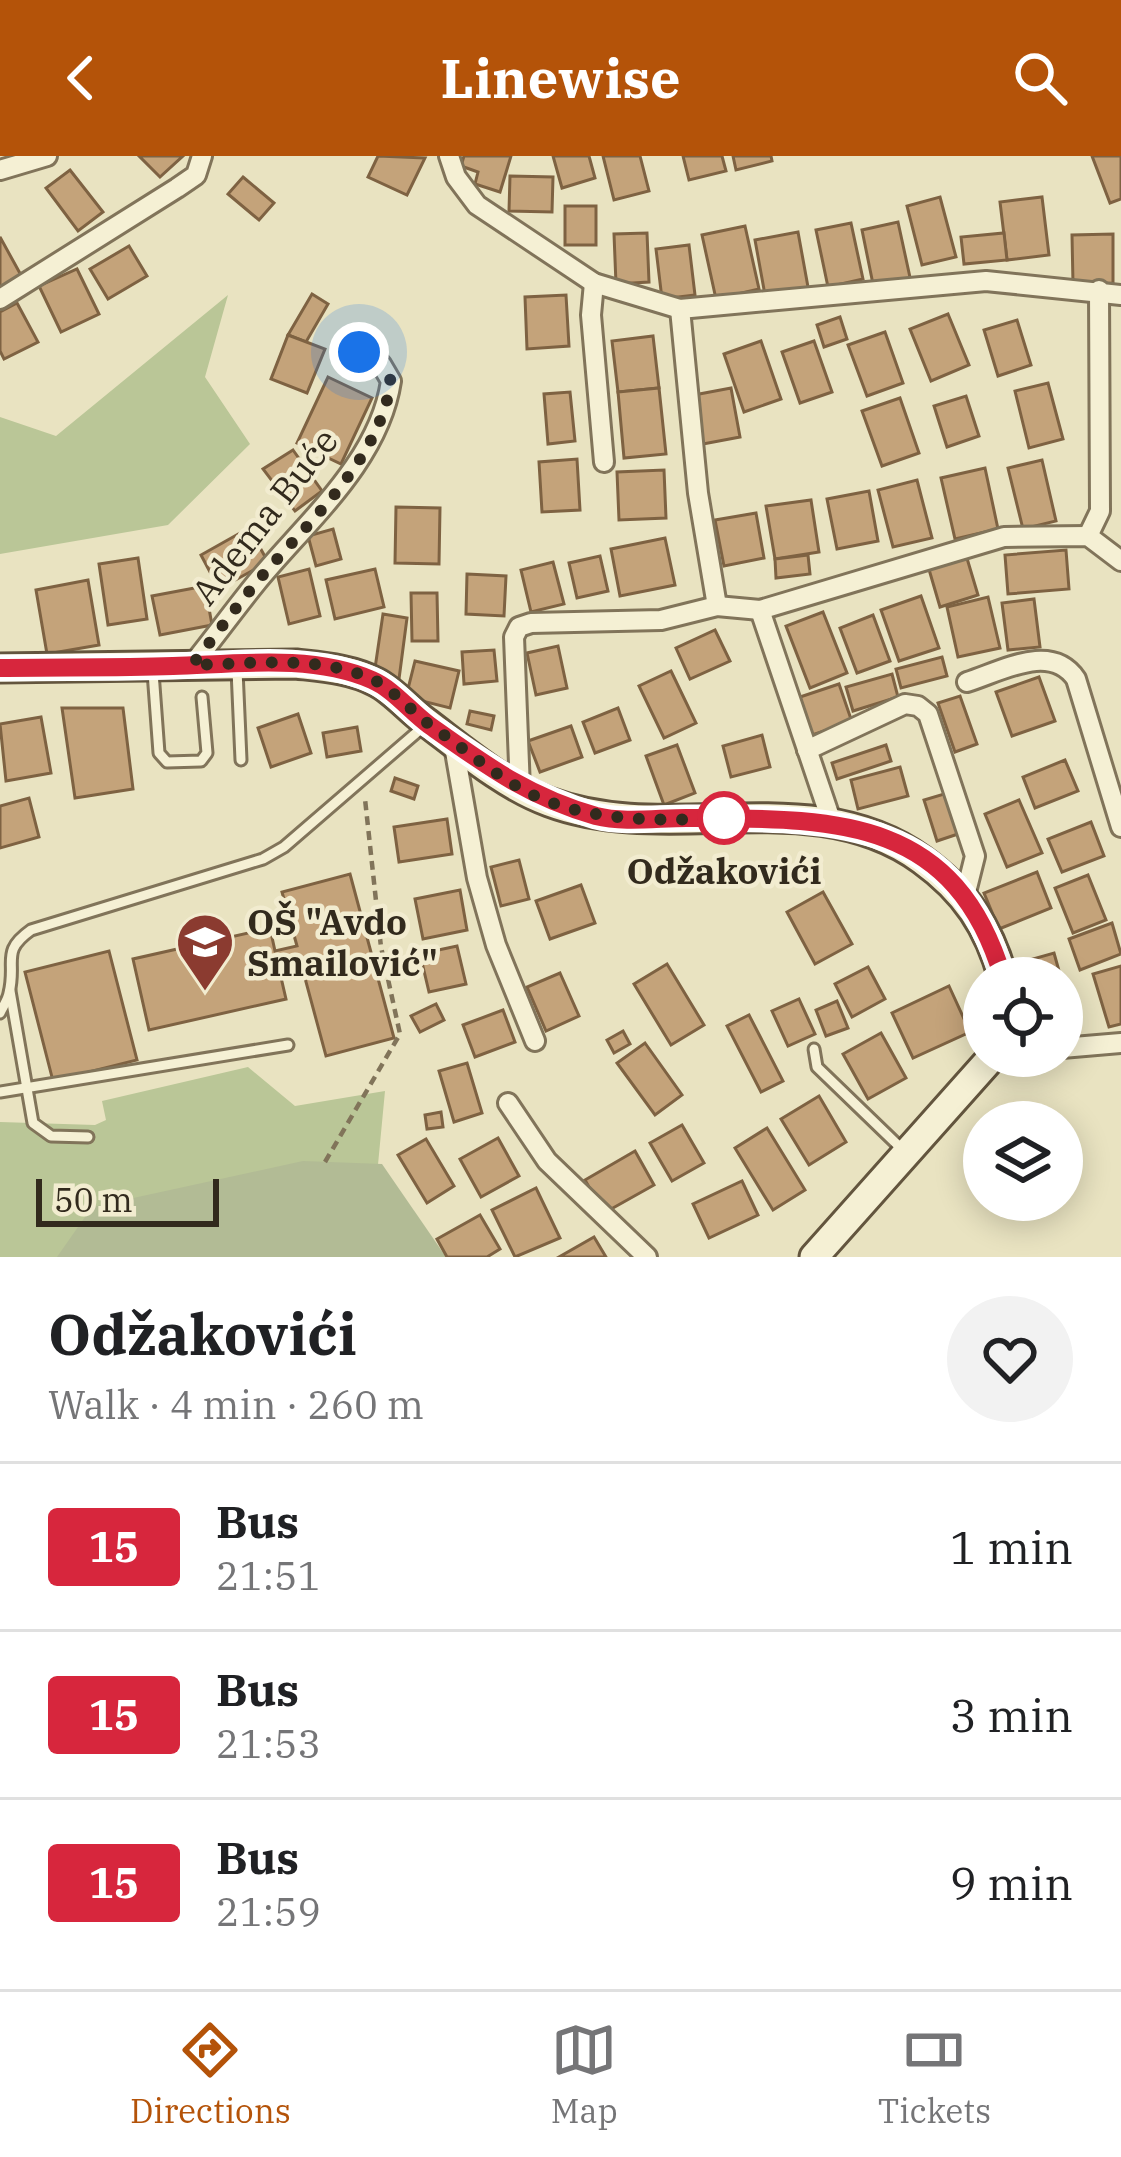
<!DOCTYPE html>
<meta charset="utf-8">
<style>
body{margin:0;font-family:"IBM Plex Serif",serif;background:#f2f2f2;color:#202124;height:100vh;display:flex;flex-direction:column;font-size:45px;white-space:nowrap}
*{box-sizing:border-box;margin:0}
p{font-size:39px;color:#757577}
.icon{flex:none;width:66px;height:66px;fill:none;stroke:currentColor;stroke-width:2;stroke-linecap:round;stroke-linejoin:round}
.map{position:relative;height:1101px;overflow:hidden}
.sheet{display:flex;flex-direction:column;background:#fff;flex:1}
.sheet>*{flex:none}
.badge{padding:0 24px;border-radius:9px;font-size:42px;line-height:78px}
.buttons{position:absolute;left:963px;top:801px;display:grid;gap:24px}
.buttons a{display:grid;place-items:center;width:120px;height:120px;border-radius:50%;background:#fff;box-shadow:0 6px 30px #0003;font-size:60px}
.scale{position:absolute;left:36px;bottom:30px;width:183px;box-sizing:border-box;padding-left:12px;border:6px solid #322a1d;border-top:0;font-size:33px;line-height:42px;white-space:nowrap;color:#322a1d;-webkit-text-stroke:9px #f2ecd0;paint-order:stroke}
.you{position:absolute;width:60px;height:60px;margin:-30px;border:9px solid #fff;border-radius:50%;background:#1a73e8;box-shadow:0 0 0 18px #1a73e833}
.map>.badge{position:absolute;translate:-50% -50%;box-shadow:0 0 0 6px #fff}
.round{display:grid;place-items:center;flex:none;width:126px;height:126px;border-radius:63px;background:#f2f2f2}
.overview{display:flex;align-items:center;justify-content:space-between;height:204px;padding:0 48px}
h1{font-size:57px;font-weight:800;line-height:90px}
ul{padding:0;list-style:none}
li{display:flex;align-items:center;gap:36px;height:168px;padding:0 48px;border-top:3px solid #e0e0e0}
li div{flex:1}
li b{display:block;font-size:45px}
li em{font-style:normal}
li .badge{min-width:132px;font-weight:700;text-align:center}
header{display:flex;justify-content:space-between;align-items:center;height:156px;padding:0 48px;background:#b45309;color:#fff;font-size:54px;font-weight:800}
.tabs{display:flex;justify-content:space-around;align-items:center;height:168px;border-top:3px solid #e0e0e0;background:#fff;font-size:33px;color:#757577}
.tabs a{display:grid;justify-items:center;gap:6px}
.tabs .selected{color:#b45309}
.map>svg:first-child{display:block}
</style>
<header><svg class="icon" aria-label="back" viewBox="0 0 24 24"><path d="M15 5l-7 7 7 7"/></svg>Linewise<svg class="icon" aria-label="search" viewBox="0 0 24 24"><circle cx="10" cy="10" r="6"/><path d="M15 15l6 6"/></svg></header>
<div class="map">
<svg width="1121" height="1101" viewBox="0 0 1121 1101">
<rect width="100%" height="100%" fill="#e9e3c1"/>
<g fill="#bac697">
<polygon points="228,139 205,221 250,288 168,369 0,398 0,261 56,280"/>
<polygon points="248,911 295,950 385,935 377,1019 430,1101 0,1101 0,966 95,969 106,964 102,945"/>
</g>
<polygon fill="#b2bb95" points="303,1005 382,1008 446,1101 57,1101 92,1051"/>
<g fill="#c4a37a" stroke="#7e6242" stroke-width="3">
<polygon points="139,0 183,0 160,21"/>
<polygon points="378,0 425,2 407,39 368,21"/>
<polygon points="464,0 511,0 500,36 475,28 478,16 461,10"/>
<polygon points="553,0 589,0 595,22 562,32"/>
<polygon points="603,0 640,0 649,35 614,44"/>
<polygon points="683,0 722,0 726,15 689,24"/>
<polygon points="733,0 771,0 772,5 736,14"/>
<polygon points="1092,0 1121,0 1121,43 1110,47"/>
<polygon points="70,14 103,56 78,75 46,32"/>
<polygon points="510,20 553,21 552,56 509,55"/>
<polygon points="243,21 274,47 259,64 228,38"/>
<polygon points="940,41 956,101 922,109 907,50"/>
<polygon points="1042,41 1049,99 1007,104 1000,46"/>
<rect x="565" y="50" width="31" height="39"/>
<polygon points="898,66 911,126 874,133 862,74"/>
<polygon points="851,67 863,123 828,131 816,74"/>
<polygon points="745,70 759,133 716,143 702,79"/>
<polygon points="798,76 808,131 765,139 755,84"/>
<polygon points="647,77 649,126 616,128 614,78"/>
<polygon points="1004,77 1007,104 964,108 961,81"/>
<polygon points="1113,78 1113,127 1073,128 1072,79"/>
<polygon points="0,81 22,121 0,133"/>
<polygon points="689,89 695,139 662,143 656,93"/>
<polygon points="129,90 147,120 108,143 90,113"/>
<polygon points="77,113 99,158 61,176 39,130"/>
<polygon points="312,138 328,148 306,186 288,179"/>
<polygon points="566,139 569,190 527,193 525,141"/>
<polygon points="17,147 38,186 4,203 0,195 0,156"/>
<polygon points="948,158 969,209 931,225 910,173"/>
<polygon points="840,161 847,183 824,191 817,169"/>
<polygon points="1017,164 1031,209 998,220 984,174"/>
<polygon points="885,176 903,227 867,240 848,189"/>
<polygon points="288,179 325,193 307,237 271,223"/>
<polygon points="653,180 659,232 618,236 612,185"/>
<polygon points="761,185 781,243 744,256 724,198"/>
<polygon points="814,185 832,236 800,247 782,196"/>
<polygon points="328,221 372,242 341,308 297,287"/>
<polygon points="1048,227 1063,283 1029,292 1015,235"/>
<polygon points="659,232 666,298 624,302 618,236"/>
<polygon points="731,232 740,281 703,288 694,239"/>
<polygon points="570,236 575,285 548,288 544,238"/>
<polygon points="966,240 979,280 947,291 934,250"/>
<polygon points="900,242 919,297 882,310 862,255"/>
<polygon points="293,294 322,335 295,355 263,313"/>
<polygon points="577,303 580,354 542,356 539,306"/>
<polygon points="1042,304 1056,365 1023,373 1008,312"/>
<polygon points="985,312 998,373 955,383 941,322"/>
<polygon points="664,314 666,362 619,364 617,316"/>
<polygon points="917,324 932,382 893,391 878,334"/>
<polygon points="869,335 878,385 837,393 827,343"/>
<polygon points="811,344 819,396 775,403 766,350"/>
<polygon points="396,351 440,352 439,408 395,407"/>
<polygon points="756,357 764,402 724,410 715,364"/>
<polygon points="249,372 268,406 219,433 201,399"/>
<polygon points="333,373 341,403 316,410 308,380"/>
<polygon points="665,382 675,429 620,440 611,393"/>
<polygon points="1066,394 1069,433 1008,438 1005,399"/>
<polygon points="808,399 810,418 776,422 775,403"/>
<polygon points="966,399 978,439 940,451 928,410"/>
<polygon points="600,400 608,435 577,442 569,407"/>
<polygon points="138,402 147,463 108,469 99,408"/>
<polygon points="553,406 564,448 531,456 521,414"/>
<polygon points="309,413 320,460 289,468 278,421"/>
<polygon points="375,413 384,451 335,463 326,424"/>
<polygon points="467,418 506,420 504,460 466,458"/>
<polygon points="88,424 99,489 47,498 36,434"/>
<polygon points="205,430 212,469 160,479 152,440"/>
<polygon points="411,437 437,437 438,485 412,485"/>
<polygon points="921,440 939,492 899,505 881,454"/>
<polygon points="988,441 1000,492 958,501 947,451"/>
<polygon points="1034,443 1040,491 1008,494 1002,447"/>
<polygon points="823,456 847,517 810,532 786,470"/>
<polygon points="383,458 407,462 399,523 374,519"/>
<polygon points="873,459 890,505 857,517 840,472"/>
<polygon points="715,474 730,505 690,523 676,492"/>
<polygon points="558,490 567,532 536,539 527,497"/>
<polygon points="494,494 497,525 464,528 462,496"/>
<polygon points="942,501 947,520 901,532 896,513"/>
<polygon points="415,505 459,515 450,552 406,541"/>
<polygon points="671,515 696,567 664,582 639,530"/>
<polygon points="892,518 898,541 853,555 846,531"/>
<polygon points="1039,521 1055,565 1012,580 996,536"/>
<polygon points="839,528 852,566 812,579 800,541"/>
<polygon points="960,540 977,588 955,596 938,547"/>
<polygon points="62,552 123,552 133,633 75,642"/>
<polygon points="618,552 630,584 595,597 583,566"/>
<polygon points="470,555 494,560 491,574 467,568"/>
<polygon points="298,558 311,597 271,611 258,572"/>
<polygon points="41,561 51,617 6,625 0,568"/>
<polygon points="571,570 582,601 540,616 528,585"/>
<polygon points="357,571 361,595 327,601 323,577"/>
<polygon points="762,579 770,611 731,621 723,590"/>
<polygon points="677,589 695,637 664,649 646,600"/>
<polygon points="886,589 891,605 837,623 832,607"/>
<polygon points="1065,604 1078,635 1035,652 1023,621"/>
<polygon points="900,611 908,640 858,653 851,624"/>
<polygon points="395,622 418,630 414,643 391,635"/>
<polygon points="944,638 958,678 937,685 924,644"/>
<polygon points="29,642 39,681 0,692 0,650"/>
<polygon points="1019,644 1042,697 1007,711 985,658"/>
<polygon points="447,663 452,698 399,706 394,671"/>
<polygon points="1091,666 1104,700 1062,716 1048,683"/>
<polygon points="519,704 529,743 501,750 491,711"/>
<polygon points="1037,716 1051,752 999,773 984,737"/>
<polygon points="350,718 394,882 326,900 302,811 280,817 286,843 149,874 133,803 270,772 275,795 297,790 282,736"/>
<polygon points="1088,719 1106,764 1073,777 1055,732"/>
<polygon points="581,729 595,767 550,783 536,745"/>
<polygon points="460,734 467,774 423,783 415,743"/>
<polygon points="823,736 852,788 815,808 787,756"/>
<polygon points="1112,767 1121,798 1080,814 1069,783"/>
<polygon points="457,790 466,828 429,836 420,798"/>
<polygon points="109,795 137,904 53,925 25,816"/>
<polygon points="1054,797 1061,822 1012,822 1008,810"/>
<polygon points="667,808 704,869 671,889 634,828"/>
<polygon points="1121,810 1121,868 1109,871 1093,818"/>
<polygon points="868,811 885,843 852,861 835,828"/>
<polygon points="560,817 579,860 546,875 527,831"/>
<polygon points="949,830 970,876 913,902 892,857"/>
<polygon points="799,843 815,878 788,890 772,855"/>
<polygon points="837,845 848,872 826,880 816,854"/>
<polygon points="436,848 444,864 420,876 411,860"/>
<polygon points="503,854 515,886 475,901 463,869"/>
<polygon points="749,859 783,925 761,936 727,870"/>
<polygon points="623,875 630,888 614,897 607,884"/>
<polygon points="881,877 906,922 868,943 843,898"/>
<polygon points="645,887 682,939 655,959 617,907"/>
<polygon points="467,907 482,957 454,966 439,915"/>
<polygon points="819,940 846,986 809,1009 781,963"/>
<polygon points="441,956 443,971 427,973 425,959"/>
<polygon points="682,969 704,1007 672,1025 650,987"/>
<polygon points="767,972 805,1034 773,1054 735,992"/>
<polygon points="498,982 519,1020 481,1041 460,1003"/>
<polygon points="426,983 454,1030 427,1047 398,999"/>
<polygon points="635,995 654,1029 604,1057 585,1024"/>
<polygon points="742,1025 758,1059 709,1082 693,1048"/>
<polygon points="536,1032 560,1082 515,1101 492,1054"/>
<polygon points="480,1059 500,1093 487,1101 447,1101 437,1083"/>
<polygon points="594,1081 606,1101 559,1101"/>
</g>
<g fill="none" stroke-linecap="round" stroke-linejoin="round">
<g stroke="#81745a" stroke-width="15">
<g id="lane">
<polyline points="237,514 241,604"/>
<polyline points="153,516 159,597 167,606 201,605 207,597 202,541"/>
<polyline points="10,835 33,967 51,980 88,981"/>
<path d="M0 857C3 850 8 844 9 837 17 805 0 796 31 774L263 703 284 691 423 571"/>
<polyline points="814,893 817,911 905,996"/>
<polyline points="0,936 288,889"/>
</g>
</g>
<g stroke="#81745a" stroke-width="24">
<g id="street">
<polyline points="449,0 456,21 477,49 594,127 680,153 986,125 1121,139"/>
<polyline points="0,14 47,0"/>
<polyline points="594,127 591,159 604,306"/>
<polyline points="0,143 177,32 196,19 202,0"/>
<polyline points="680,153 698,337 717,450"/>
<polyline points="1088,380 1100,355 1099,134"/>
<polyline points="760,454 832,667"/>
<path d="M192 509C214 482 234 454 256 427 305 367 379 306 391 225L381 208 359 196"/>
<path d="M967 526C1002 515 1051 486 1076 523L1121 671"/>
<polyline points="453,584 477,722 496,789 535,885"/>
<polyline points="807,594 905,548 918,550 928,558 975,700 965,740"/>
<polyline points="520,633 514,481 519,471 531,467 661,464 717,450 760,454 1004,381 1088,380 1121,405"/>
<polyline points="1062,892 1121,887"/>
<polyline points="508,947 547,1005 647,1101"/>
</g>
</g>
<g stroke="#63553e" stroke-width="33">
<g id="secondary">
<path d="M0 512 296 508C322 511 352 513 376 526 394 535 409 554 426 566 463 594 505 630 549 646 669 691 812 624 922 704 965 735 989 771 1003 822"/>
<polyline points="814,1101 993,900"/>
</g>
</g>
<polyline stroke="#81745a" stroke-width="4.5" stroke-dasharray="9 6" stroke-linecap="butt" points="325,1006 400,878 381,791 365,643"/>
<use href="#lane" stroke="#f5f0d4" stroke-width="9"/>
<use href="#street" stroke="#f5f0d4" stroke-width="18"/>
<use href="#secondary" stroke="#f5f0d4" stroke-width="27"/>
</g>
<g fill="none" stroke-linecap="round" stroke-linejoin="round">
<g stroke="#fff" stroke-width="27">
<path id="line" d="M0 512C58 511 116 512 173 510 237 508 312 498 372 524 393 533 410 555 429 569 487 610 527 640 596 660 623 667 658 662 686 662 830 663 954 657 1003 822"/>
</g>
<use href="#line" stroke="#d7263d" stroke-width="18"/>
<path stroke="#322a1d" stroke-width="12" stroke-dasharray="0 21.6" d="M359 196 381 208 391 225C380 302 311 364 262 420 238 448 216 479 192 509 249 508 323 498 376 525 397 537 414 558 434 572 464 592 493 618 525 635 587 667 657 665 724 662"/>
</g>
<defs>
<g id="school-pin" transform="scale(3)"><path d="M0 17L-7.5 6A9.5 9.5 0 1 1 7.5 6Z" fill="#8b3b30" stroke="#f2ecd0"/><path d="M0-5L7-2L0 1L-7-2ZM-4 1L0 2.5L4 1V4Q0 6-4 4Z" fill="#fff"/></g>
</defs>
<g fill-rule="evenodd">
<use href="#school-pin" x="205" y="786"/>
</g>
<circle fill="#fff" stroke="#d7263d" stroke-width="6" cx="724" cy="662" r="24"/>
<g text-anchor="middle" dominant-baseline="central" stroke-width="9" stroke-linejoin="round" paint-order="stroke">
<g font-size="36" fill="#322a1d" stroke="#f2ecd0">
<text transform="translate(264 360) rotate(-52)">Adema Buće</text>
</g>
<g font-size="36" font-weight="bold" fill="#322a1d" stroke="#f2ecd0">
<text x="724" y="714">Odžakovići</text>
</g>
<g font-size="36" font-weight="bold" fill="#322a1d" stroke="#f2ecd0" text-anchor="start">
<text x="247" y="765">OŠ "Avdo<tspan x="247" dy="41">Smailović"</tspan></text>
</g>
</g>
</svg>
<div class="buttons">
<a><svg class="icon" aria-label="locate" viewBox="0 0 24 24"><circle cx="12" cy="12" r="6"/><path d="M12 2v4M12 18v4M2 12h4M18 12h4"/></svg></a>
<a><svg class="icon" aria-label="layers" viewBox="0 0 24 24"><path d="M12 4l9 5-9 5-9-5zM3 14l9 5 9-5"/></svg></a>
</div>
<div class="scale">50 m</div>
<div class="you" style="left:359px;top:196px"></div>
</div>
<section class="sheet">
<div class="overview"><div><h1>Odžakovići</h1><p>Walk · 4 min · 260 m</p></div><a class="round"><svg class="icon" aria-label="heart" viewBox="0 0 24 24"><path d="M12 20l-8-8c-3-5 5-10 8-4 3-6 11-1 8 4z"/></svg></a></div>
<ul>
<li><span class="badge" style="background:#d7263d;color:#fff">15</span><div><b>Bus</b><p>21:51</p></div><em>1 min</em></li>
<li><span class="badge" style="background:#d7263d;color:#fff">15</span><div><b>Bus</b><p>21:53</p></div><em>3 min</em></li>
<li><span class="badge" style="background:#d7263d;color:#fff">15</span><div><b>Bus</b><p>21:59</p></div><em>9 min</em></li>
</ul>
</section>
<nav class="tabs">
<a class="selected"><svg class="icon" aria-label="directions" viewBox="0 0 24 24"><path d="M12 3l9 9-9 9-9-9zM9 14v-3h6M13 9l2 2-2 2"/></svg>Directions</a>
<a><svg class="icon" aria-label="map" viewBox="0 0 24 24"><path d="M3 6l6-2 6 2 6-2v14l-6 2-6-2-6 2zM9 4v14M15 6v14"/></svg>Map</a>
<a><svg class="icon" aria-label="tickets" viewBox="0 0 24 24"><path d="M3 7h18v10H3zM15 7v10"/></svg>Tickets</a>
</nav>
